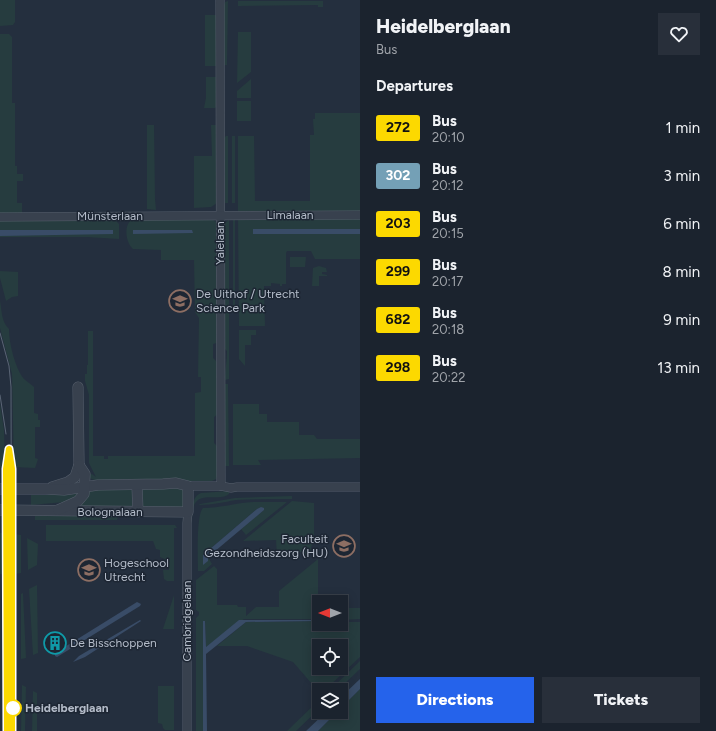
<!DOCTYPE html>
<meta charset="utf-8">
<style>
body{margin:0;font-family:Figtree,sans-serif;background:#282f3a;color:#f1f3f6;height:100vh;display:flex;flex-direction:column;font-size:15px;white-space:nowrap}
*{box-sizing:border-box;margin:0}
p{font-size:13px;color:#a0a4aa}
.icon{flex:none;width:22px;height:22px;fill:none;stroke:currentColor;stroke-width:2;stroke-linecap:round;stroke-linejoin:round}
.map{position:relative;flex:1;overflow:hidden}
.drawer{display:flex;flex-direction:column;background:#1b232e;width:356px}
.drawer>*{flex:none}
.badge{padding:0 8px;border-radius:3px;font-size:14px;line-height:26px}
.needle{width:26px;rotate:270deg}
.fabs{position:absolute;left:312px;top:595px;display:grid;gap:8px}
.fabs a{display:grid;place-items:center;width:36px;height:36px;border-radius:0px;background:#1b232e;box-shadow:0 2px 10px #0003,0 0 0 1px #39404a;font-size:20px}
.map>.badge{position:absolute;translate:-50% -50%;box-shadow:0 0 0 2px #fff}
h2{padding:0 16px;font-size:15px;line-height:36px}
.round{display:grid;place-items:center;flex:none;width:42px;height:42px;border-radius:0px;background:#282f3a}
.headline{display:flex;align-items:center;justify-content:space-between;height:68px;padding:0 16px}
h1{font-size:19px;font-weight:800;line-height:30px}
.button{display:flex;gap:8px;margin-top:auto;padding:8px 16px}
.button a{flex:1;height:46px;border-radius:0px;background:#2563eb;color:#fff;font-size:16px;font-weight:800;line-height:46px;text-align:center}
.button a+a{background:#282f3a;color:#f1f3f6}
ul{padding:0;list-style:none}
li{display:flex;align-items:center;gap:12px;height:48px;padding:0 16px}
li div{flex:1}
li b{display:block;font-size:15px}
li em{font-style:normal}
li .badge{min-width:44px;font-weight:700;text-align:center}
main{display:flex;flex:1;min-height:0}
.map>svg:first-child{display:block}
</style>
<main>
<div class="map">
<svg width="360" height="731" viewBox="0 0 360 731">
<rect width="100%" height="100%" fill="#242f3e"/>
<g fill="#263c3f" fill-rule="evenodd">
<polygon points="0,0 15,0 15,22 13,25 0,26"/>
<polygon points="228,1 227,65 224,65 224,5 225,2"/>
<polygon points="238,1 323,1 323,7 318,7 318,5 238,6"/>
<rect x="205" y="15" width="11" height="51"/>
<polygon points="238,32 251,32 251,72 237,83"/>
<polygon points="0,34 9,34 12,37 12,103 15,103 15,166 17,166 17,174 23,174 23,181 17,181 17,203 22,203 22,213 0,213"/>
<polygon points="206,77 216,77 217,106 215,108 204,108 206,98"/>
<polygon points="251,79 251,98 237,98 237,91"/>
<rect x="237" y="101" width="14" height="20"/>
<polygon points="315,113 360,113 360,212 238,212 238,136 254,136 255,201 310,201 310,135 314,135 313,119 315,119"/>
<polygon points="147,125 154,125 155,199 156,210 147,209"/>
<polygon points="211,125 217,125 217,203 211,207 194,208 194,156 212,156"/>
<polygon points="226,136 228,136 228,203 225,203 224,138"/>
<rect x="232" y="136" width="3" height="67"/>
<path d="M132 219H212L216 222 217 343 213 344V358L217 362 218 414 214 417V443L218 447V474L216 479 212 481H97L89 478 88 475 92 474 96 477 89 463V395L85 381V374H87V365H88V331H93V456H104V459H108V456H195V393L201 392V377H198L199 318 195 312 194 260H161V250L133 249C126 243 123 226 132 219Z"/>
<rect x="233" y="219" width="2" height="93"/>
<polygon points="238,219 360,219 360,259 315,259 311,251 287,251 286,253 286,284 282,284 282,286 280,286 280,284 271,283 271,286 264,286 265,326 239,326"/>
<polygon points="0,220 115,220 119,224 119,239 87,237 0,237"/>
<path d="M229 220V379L225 380C225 369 227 361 227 351L225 349V223Z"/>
<polygon points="290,257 306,257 305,267 290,267"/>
<polygon points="319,266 326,268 327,272 322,272 322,274 327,275 327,276 319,276 319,286 312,286 313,268"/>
<polygon points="0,271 18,272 18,296 12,297 6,301 0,278"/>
<path d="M0 301C2 311 1 321 9 329 9 343 15 368 24 379 27 382 31 384 34 387V413L38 414V420H40V427H35V458L38 459 35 468 14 467 12 374 0 328Z"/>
<polygon points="239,330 256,330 256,335 251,335 251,345 245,345 245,366 239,359"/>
<polygon points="225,384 228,384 229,466 225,466"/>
<polygon points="0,404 4,430 5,467 0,467"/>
<polygon points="233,404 259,404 259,414 267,414 267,422 299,422 299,435 314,435 317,439 360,439 360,458 258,460 261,465 233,465"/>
<polygon points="175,485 181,487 183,490 183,508 142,508 142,490 145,489 165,489"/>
<polygon points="81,489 77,497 65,502 31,505 31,495 47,495"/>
<polygon points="89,489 132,489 132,506 130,508 75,507"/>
<path d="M229 491V494C221 501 203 493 196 502 192 506 194 515 191 519 192 510 191 497 201 493Z"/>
<path d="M292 496V499C273 499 255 499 236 500 224 502 212 505 199 505L200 504 235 498Z"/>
<polygon points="292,501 314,503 314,543 311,547 311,551 307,556 303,556 303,552 284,552 283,556 277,556 276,540 243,541"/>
<path d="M253 502H287L246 535 241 529 264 510 261 507 257 509 203 555 208 557 212 564 204 571H198C198 559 196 515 203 508 220 508 236 503 253 502Z"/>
<polygon points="35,516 118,516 117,520 35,520"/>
<polygon points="46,525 175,525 177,528 174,528 174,581 167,581 164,579 163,570 169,570 169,561 160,557 160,550 156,549 153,541 46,541"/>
<polygon points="0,533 5,533 5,554 2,574 0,574"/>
<polygon points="14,534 21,535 21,573 15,574"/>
<polygon points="27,538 38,544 37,565 28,570"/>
<polygon points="318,559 318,619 244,619 206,647 205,621 203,621 203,731 196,731 196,618 199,615 199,612 196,610 196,580 214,566 217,569 217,605 237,605 238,607 246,607 246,616 256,607 279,607 279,591"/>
<polygon points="37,585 38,653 33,655 29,589"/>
<polygon points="23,593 26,658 21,659 21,594"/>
<polygon points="174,595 174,629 163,629"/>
<polygon points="341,608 360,608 360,619 341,620"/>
<path d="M319 621V624H341V622H360V657L325 690H319V692L293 662 247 646H217L246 622ZM319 646H341V668H319Z"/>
<polygon points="360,661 360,669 338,690 330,690"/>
<polygon points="22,685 26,687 25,731 21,731"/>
<polygon points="158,686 174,686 174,730 165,730 163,728 162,724 158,723"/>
<polygon points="360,689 360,731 318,731 337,712 341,712 341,708"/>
<polygon points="33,691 37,693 37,731 32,731"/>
<polygon points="319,700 319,709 296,731 287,731"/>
</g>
<g fill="#394c67">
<rect x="253" y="229" width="107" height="5"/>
<polygon points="0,230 113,230 113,234 0,236"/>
<polygon points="133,230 192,230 193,233 133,234"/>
<polygon points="261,507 264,508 264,510 208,557 208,561 203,565 203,555 257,509"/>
<polygon points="137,602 141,604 140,606 57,657 55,656 55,653"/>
<polygon points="319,618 319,621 246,622 206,654 207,731 203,731 203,621 205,621 206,647 239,620 315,620"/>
<polygon points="140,620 141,621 85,657 73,662 79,656"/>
<polygon points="360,679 360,689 341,708 341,697"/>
<polygon points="326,712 337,712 318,731 306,731"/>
</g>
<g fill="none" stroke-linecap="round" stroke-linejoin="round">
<g stroke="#565f6c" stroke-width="9">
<g id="minor">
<polyline points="220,0 221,486"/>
<polyline points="0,217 360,215"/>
<polyline points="188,486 221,486 231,488 237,487 360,487"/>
<polyline points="187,731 187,523 188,512"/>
</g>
</g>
<g stroke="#565f6c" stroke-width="11">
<g id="tertiary">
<polyline points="137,485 138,512"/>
<polyline points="52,487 68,482 75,477 79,465 78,387"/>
<polyline points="0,489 46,489 64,490 98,485 163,484 176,483 188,486 188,512 0,510"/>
<polyline points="58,510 78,501 84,494 85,474 79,465"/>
</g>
</g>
<use href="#minor" stroke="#38414e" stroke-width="8"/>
<use href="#tertiary" stroke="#38414e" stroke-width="10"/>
<g stroke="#5a6575" stroke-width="1">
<polyline points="0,333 9,366 11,387 12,731"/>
<polyline points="0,395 6,434"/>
</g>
</g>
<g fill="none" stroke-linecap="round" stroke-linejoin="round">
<g stroke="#fff" stroke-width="9">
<polyline id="line" points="7,731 6,469 9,449 12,469 12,731"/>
</g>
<use href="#line" stroke="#fcd900" stroke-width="6"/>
</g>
<defs>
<g id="university-ring" transform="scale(1.15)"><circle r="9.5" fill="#1d2633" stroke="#8d6e63" stroke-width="1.5"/><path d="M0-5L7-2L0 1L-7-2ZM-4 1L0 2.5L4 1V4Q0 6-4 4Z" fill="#8d6e63"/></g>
<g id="building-ring" transform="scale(1.15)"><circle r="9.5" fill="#1d2633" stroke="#0f9aa8" stroke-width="1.5"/><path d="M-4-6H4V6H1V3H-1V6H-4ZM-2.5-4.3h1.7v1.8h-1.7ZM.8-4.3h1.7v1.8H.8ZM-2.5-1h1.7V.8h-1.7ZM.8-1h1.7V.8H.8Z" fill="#0f9aa8"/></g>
</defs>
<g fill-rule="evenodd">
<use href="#university-ring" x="180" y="301"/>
<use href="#university-ring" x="344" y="546"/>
<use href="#university-ring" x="89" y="570"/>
<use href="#building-ring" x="55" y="643"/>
</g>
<circle fill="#fff" stroke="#fcd900" stroke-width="2" cx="13" cy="708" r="8"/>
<g text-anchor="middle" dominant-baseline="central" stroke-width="3" stroke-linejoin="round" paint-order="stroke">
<g font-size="12" fill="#b4bcc9" stroke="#1d2633">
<text x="290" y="215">Limalaan</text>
<text x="110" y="216">Münsterlaan</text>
<text transform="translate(220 243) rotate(-90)">Yalelaan</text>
<text x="110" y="512">Bolognalaan</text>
<text transform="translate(187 621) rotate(-90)">Cambridgelaan</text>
</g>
<g font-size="12" fill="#b4bcc9" stroke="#1d2633" text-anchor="start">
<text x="196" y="294">De Uithof / Utrecht<tspan x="196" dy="14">Science Park</tspan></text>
<text x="328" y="539" text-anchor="end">Faculteit<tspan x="328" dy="14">Gezondheidszorg (HU)</tspan></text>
<text x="104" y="563">Hogeschool<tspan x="104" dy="14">Utrecht</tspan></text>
<text x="70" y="643">De Bisschoppen</text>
</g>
<g font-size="12" font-weight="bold" fill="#b4bcc9" stroke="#1d2633" text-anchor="start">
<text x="25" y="708">Heidelberglaan</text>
</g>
</g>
</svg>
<div class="fabs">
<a><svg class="needle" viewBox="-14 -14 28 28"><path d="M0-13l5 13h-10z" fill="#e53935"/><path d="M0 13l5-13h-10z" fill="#a0a4aa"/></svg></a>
<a><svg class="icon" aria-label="locate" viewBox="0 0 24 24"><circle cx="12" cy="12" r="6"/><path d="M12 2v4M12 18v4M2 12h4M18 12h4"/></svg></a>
<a><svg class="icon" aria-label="layers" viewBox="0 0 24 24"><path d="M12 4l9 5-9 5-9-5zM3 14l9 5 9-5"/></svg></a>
</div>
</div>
<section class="drawer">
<div class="headline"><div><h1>Heidelberglaan</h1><p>Bus</p></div><a class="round"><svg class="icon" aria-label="heart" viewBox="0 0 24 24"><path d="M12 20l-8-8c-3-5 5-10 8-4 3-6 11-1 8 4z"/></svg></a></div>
<h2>Departures</h2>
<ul>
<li><span class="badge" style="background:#fcd900;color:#111">272</span><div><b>Bus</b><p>20:10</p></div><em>1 min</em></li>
<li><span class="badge" style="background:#74a0b6;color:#fff">302</span><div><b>Bus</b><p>20:12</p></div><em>3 min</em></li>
<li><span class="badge" style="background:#fcd900;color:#111">203</span><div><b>Bus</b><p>20:15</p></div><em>6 min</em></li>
<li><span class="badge" style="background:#fcd900;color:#111">299</span><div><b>Bus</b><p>20:17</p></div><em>8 min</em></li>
<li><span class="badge" style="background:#fcd900;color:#111">682</span><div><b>Bus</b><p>20:18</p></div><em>9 min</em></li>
<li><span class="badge" style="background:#fcd900;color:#111">298</span><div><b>Bus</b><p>20:22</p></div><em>13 min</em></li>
</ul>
<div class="button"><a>Directions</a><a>Tickets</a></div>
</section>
</main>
